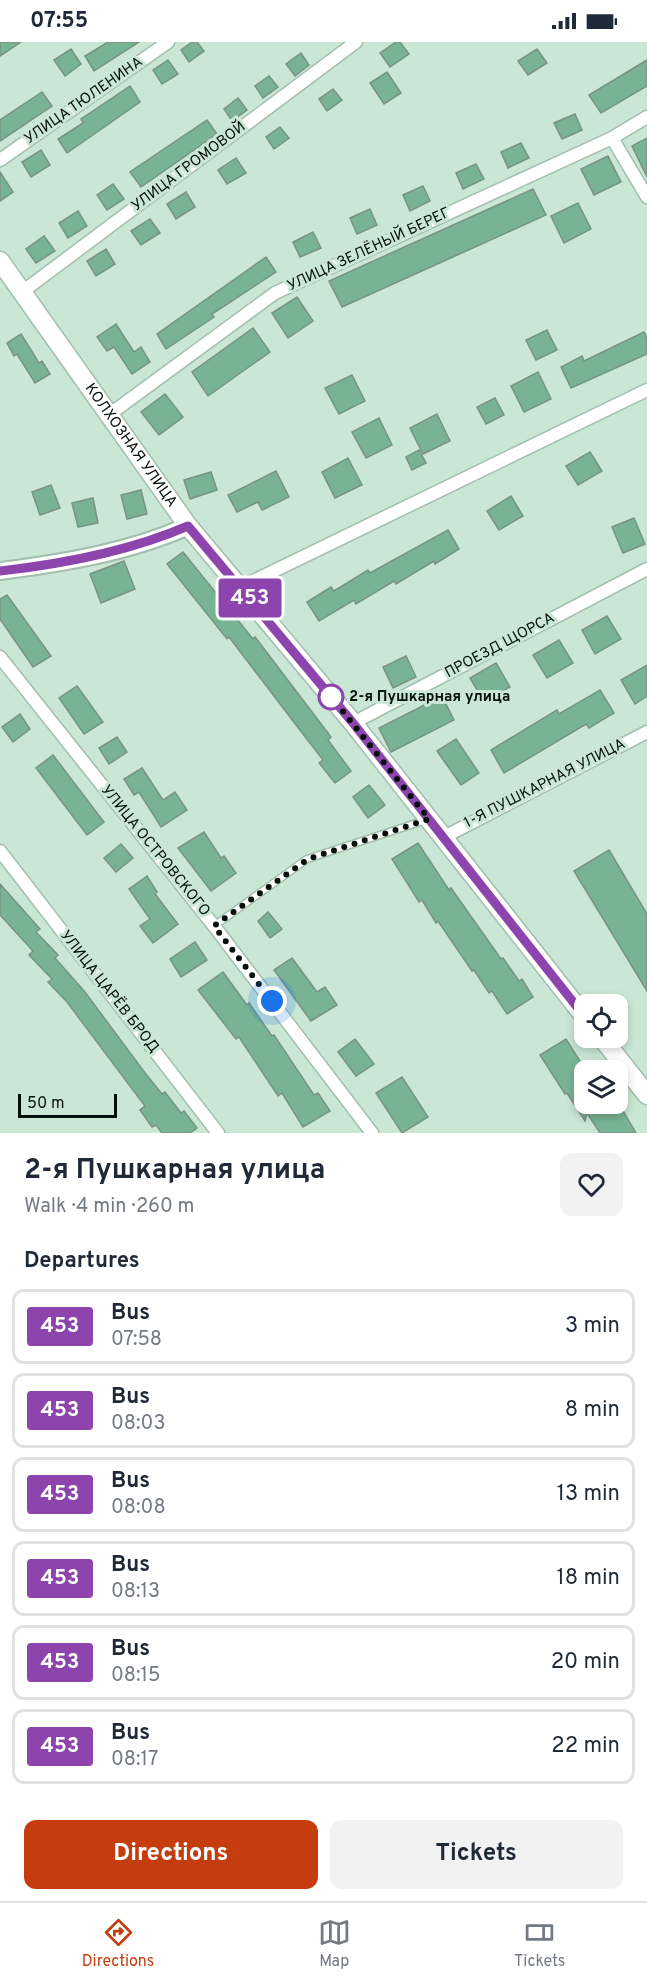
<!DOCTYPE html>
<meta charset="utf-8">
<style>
body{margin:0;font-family:Overpass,sans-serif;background:#f2f2f3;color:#1f2937;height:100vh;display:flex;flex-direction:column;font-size:22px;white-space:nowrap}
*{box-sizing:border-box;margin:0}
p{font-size:20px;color:#747a83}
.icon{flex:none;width:33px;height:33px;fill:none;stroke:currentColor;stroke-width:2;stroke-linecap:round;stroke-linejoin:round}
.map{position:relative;height:1091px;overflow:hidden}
.panel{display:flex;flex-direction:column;background:#fff;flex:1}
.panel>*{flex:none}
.badge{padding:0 12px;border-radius:4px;font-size:21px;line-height:39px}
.controls{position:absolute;left:574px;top:952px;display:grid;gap:12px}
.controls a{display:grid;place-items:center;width:54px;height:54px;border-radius:12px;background:#fff;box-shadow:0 3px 9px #0003;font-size:30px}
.scale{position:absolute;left:18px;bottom:15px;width:99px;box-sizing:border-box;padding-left:6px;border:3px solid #06100a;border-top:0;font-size:16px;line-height:21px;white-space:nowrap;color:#06100a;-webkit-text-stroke:4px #cae7d5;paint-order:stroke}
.you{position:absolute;width:30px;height:30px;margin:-15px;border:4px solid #fff;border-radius:50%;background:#1a73e8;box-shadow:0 0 0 9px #1a73e833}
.map>.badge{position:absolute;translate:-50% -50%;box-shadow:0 0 0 3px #fff}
h2{padding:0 24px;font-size:22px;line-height:54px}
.round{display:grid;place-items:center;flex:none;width:63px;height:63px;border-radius:12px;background:#f2f2f3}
.overview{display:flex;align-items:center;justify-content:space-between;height:102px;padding:0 24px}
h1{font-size:28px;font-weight:700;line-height:45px}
.button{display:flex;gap:12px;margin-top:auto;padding:12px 24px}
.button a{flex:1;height:69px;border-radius:12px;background:#c53d0e;color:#fff;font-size:24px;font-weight:700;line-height:69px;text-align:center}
.button a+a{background:#f2f2f3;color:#1f2937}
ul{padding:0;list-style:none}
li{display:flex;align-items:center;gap:18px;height:75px;margin:0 12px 9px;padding:0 12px;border:3px solid #e0e1e3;border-radius:12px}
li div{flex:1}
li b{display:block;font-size:22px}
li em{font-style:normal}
li .badge{min-width:66px;font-weight:700;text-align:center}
.status{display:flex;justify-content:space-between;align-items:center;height:42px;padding:0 30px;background:#fff;direction:ltr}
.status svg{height:16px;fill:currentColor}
.tabs{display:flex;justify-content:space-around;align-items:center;height:84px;border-top:2px solid #e0e1e3;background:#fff;font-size:16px;color:#747a83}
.tabs a{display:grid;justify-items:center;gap:3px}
.tabs .active{color:#c53d0e}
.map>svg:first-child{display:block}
</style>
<div class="status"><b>07:55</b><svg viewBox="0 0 49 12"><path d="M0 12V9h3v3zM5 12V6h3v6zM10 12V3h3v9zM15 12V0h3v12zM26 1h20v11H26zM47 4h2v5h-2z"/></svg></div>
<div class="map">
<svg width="647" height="1091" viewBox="0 0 647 1091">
<rect width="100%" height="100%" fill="#cae7d5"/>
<g fill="#78b493" stroke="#789383" stroke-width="1.5">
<polygon points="0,0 21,0 0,14"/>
<polygon points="108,0 139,0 94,29 85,14"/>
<polygon points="192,0 197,0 204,9 189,20 181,8"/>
<polygon points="396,0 400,0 409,12 390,25 380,11"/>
<polygon points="71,7 81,22 65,34 54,18"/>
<polygon points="537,7 547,21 528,33 518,19"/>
<polygon points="301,11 309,23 295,34 286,22"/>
<polygon points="168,18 178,32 162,42 153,28"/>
<polygon points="647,18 647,44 601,71 589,53"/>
<polygon points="387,30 401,51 384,62 370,41"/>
<polygon points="269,34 278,45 263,56 255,44"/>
<polygon points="130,44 140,60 67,111 58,97 83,81 81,77"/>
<polygon points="333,47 342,58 327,69 319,57"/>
<polygon points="42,50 52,64 0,99 0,78"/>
<polygon points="238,56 247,68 232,79 224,67"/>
<polygon points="575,72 582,88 562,97 554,81"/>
<polygon points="207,78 217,92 141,145 130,130"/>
<polygon points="280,85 289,96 274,107 266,95"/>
<polygon points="647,96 647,135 632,104"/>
<polygon points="521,101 529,116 508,126 501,110"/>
<polygon points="41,108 50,123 31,135 22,120"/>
<polygon points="608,114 621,140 594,153 581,127"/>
<polygon points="236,116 246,131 227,142 218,128"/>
<polygon points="476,122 484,137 463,147 456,131"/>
<polygon points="0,130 13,150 0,159"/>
<polygon points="113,142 124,157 107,168 97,153"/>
<polygon points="423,144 430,159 410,169 403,153"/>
<polygon points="533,147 546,173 342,265 329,239"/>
<polygon points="186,150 195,165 176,177 167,162"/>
<polygon points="578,161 591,187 564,201 551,174"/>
<polygon points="370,167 377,183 357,192 350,176"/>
<polygon points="78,169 87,184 68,196 59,181"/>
<polygon points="150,177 160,191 141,203 131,189"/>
<polygon points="313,190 321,206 300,215 293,200"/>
<polygon points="44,194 55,209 36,221 26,207"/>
<polygon points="106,207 115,222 96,234 87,219"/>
<polygon points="266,215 276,230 212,272 214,275 166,307 157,292"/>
<polygon points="297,255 313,279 288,296 272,271"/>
<polygon points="116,282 134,310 141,305 150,320 132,332 114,305 107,309 97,295"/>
<polygon points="253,286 270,310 208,354 192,330"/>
<polygon points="547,288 557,308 536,318 526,298"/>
<polygon points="644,290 647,296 647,312 571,346 561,325 582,314 584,319"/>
<polygon points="21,292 39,321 42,319 50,332 35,341 17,312 14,314 7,301"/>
<polygon points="538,330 551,357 524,370 511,344"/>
<polygon points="352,333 365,359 339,372 325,346"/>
<polygon points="165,352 183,375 159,393 141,370"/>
<polygon points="495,356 504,373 486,382 477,365"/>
<polygon points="437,372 450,399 423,412 410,386"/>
<polygon points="379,376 392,403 366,416 352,390"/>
<polygon points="419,408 426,421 412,428 406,415"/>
<polygon points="590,410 602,429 578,443 566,424"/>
<polygon points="348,416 362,443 335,456 322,430"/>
<polygon points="276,429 289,455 262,468 258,460 237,470 228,453"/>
<polygon points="211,430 217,448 190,457 184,438"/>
<polygon points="51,443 60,466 40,473 32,450"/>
<polygon points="141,448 147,472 127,477 121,453"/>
<polygon points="511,454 523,474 499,488 487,469"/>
<polygon points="93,456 98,481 78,485 72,461"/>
<polygon points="634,476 645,502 623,511 612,485"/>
<polygon points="448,488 459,507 435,522 434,519 396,542 394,539 356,562 354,558 319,579 307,560 331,545 334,549 368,528 370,531"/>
<polygon points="183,510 253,597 255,595 331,695 328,698 351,729 335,741 319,721 323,718 293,679 229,595 227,597 167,522"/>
<polygon points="124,519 135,547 101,561 90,532"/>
<polygon points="7,553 51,614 33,625 0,577 0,557"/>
<polygon points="607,574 621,597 595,612 582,588"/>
<polygon points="559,598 573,621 547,636 533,613"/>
<polygon points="406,614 416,635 393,646 383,625"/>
<polygon points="496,621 510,645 484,660 470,636"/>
<polygon points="647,623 647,654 635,662 621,638"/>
<polygon points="77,644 103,680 84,692 59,656"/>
<polygon points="600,648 614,671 589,686 586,682 504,731 491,708 557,668 559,672"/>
<polygon points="442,654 454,678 391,710 379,686"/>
<polygon points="20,672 30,687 13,700 2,685"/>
<polygon points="117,695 127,710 109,722 99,706"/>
<polygon points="456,697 479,731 461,743 437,709"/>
<polygon points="53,713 104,780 87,793 36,726"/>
<polygon points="142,726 163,758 175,750 187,768 161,785 139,750 134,753 124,737"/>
<polygon points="369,743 385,763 368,776 353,755"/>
<polygon points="204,790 221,816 224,814 236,831 211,849 178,806"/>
<polygon points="418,801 449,848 451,846 501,917 503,916 519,939 522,937 533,955 507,972 492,949 489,951 474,928 472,929 438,879 436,881 422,858 419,860 392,817"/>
<polygon points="121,802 133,816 116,830 104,816"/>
<polygon points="609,808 647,872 647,949 574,829"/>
<polygon points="147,834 157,850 155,852 178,882 153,901 140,884 150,877 129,847"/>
<polygon points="0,842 40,887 36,890 58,913 55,916 85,950 145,1031 162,1052 165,1050 181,1071 184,1069 197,1086 190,1091 162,1091 156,1083 152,1085 140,1068 145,1064 67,960 48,940 52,937 29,913 33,909 0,873"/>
<polygon points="268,870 282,887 270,896 258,879"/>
<polygon points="195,900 207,918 181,935 170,917"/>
<polygon points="292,916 317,950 325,945 337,963 311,979 274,928"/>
<polygon points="223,930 247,963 249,961 272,994 274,993 314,1053 318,1051 330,1069 303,1085 282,1051 278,1054 239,995 236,997 198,948"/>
<polygon points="355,997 374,1022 356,1034 338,1010"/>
<polygon points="566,997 585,1027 585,1062 619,1062 636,1091 600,1091 587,1071 585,1079 567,1051 565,1052 540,1013"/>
<polygon points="402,1035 428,1075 402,1091 376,1051"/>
</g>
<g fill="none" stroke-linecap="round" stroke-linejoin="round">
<g stroke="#a2beae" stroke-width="9">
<polyline id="service" points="214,884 307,817 426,778"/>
</g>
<g stroke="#a2beae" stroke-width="15">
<g id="minor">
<polyline points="612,96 647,155"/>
<polyline points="0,118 168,0"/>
<polyline points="22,250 356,0"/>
<polyline points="110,372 275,251 612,96 647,75"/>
<polyline points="241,545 647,348"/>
<polyline points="0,615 214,884 372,1091"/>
<polyline points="353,681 647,527"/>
<polyline points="444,795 647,690"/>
<polyline points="0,809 218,1091"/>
</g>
</g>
<g stroke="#a2beae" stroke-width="20">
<path id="tertiary" d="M0 529C64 521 130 510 188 484"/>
</g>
<g stroke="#a2beae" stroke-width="21">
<g id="secondary">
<path id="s1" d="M0 219 188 484 353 681 585 975"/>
<polyline points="602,996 647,1053"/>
</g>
</g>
<use href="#service" stroke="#fff" stroke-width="6"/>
<use href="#minor" stroke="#fff" stroke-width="12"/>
<use href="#tertiary" stroke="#fff" stroke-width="16"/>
<use href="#secondary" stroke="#fff" stroke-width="18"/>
</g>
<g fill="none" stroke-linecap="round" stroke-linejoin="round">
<g stroke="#fff" stroke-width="14">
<path id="line" d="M0 529C63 522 130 509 188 484L353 681 585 975"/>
</g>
<use href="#line" stroke="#8e44ad" stroke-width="9"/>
<polyline stroke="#06100a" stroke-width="6" stroke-dasharray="0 10.8" points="272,959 214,884 308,817 429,777 325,647 331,655"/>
</g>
<circle fill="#fff" stroke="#8e44ad" stroke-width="3" cx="331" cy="655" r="12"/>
<g text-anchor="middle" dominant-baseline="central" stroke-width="6" stroke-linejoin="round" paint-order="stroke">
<g font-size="15" fill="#06100a" stroke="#cae7d5">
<text transform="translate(84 59) rotate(-35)">УЛИЦА ТЮЛЕНИНА</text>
<text transform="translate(189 125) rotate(-37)">УЛИЦА ГРОМОВОЙ</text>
<text transform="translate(369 208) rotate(-25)">УЛИЦА ЗЕЛЁНЫЙ БЕРЕГ</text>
<text stroke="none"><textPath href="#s1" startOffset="226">КОЛХОЗНАЯ УЛИЦА</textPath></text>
<text transform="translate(500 604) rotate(-28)">ПРОЕЗД ЩОРСА</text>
<text transform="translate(545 742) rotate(-27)">1-Я ПУШКАРНАЯ УЛИЦА</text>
<text transform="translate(155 809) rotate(51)">УЛИЦА ОСТРОВСКОГО</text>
<text transform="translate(109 950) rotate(52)">УЛИЦА ЦАРЁВ БРОД</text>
</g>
<g font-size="15" font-weight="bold" fill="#06100a" stroke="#cae7d5" text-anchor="start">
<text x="349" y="655">2-я Пушкарная улица</text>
</g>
</g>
</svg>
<div class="controls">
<a><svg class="icon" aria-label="locate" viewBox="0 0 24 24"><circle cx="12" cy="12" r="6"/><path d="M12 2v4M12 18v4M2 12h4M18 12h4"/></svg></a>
<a><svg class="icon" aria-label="layers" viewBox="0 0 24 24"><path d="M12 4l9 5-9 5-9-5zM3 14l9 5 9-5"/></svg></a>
</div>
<div class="scale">50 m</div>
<div class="you" style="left:272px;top:959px"></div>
<b class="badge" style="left:250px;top:556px;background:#8e44ad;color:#fff">453</b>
</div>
<section class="panel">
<div class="overview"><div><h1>2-я Пушкарная улица</h1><p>Walk · 4 min · 260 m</p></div><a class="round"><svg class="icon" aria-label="heart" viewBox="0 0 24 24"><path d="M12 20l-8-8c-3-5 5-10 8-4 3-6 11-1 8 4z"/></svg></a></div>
<h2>Departures</h2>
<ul>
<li><span class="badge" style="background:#8e44ad;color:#fff">453</span><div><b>Bus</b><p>07:58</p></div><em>3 min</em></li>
<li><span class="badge" style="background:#8e44ad;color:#fff">453</span><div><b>Bus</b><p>08:03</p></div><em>8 min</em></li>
<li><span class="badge" style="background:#8e44ad;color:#fff">453</span><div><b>Bus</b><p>08:08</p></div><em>13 min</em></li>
<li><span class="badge" style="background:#8e44ad;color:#fff">453</span><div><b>Bus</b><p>08:13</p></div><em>18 min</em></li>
<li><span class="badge" style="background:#8e44ad;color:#fff">453</span><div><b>Bus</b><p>08:15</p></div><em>20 min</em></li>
<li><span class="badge" style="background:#8e44ad;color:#fff">453</span><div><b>Bus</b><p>08:17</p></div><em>22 min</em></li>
</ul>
<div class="button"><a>Directions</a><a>Tickets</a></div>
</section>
<nav class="tabs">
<a class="active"><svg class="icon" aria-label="directions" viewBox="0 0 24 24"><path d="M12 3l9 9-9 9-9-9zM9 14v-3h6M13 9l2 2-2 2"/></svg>Directions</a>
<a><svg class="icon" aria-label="map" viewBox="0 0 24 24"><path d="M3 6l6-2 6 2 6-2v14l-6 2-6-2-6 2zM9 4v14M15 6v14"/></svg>Map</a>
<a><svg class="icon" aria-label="tickets" viewBox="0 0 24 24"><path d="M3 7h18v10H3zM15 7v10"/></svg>Tickets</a>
</nav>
